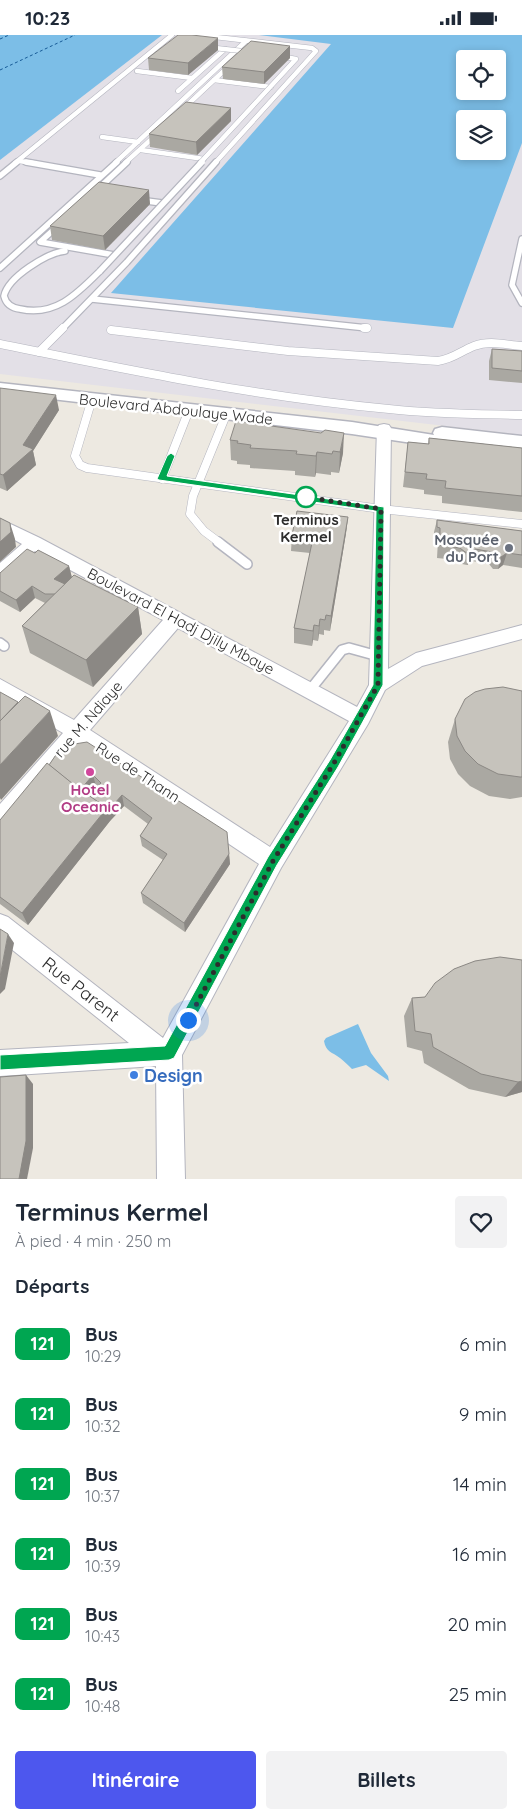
<!DOCTYPE html>
<html lang="fr">
<meta charset="utf-8">
<style>
body{margin:0;font-family:Quicksand,sans-serif;background:#f2f2f3;color:#1f2937;height:100vh;display:flex;flex-direction:column;font-size:19px;white-space:nowrap}
*{box-sizing:border-box;margin:0}
p{font-size:16px;color:#747a83}
.icon{flex:none;width:28px;height:28px;fill:none;stroke:currentColor;stroke-width:2;stroke-linecap:round;stroke-linejoin:round}
.map{position:relative;height:1144px;overflow:hidden}
.panel{display:flex;flex-direction:column;background:#fff;flex:1}
.panel>*{flex:none}
.badge{padding:0 10px;border-radius:8px;font-size:18px;line-height:32px}
.fabs{position:absolute;left:456px;top:15px;display:grid;gap:10px}
.fabs a{display:grid;place-items:center;width:50px;height:50px;border-radius:5px;background:#fff;box-shadow:0 2px 8px #0003;font-size:25px}
.you{position:absolute;width:25px;height:25px;margin:-12px;border:4px solid #fff;border-radius:50%;background:#1a73e8;box-shadow:0 0 0 8px #1a73e833}
.map>.badge{position:absolute;translate:-50% -50%;box-shadow:0 0 0 2px #fff}
h2{padding:0 15px;font-size:19px;line-height:45px}
.round{display:grid;place-items:center;flex:none;width:52px;height:52px;border-radius:5px;background:#f2f2f3}
.summary{display:flex;align-items:center;justify-content:space-between;height:85px;padding:0 15px}
h1{font-size:24px;font-weight:700;line-height:38px}
.primary-button{display:flex;gap:10px;margin-top:auto;padding:10px 15px}
.primary-button a{flex:1;height:58px;border-radius:5px;background:#4d57ee;color:#fff;font-size:20px;font-weight:700;line-height:58px;text-align:center}
.primary-button a+a{background:#f2f2f3;color:#1f2937}
ul{padding:0;list-style:none}
li{display:flex;align-items:center;gap:15px;height:70px;padding:0 15px}
li div{flex:1}
li b{display:block;font-size:19px}
li em{font-style:normal}
li .badge{min-width:55px;font-weight:700;text-align:center}
.status{display:flex;justify-content:space-between;align-items:center;height:35px;padding:0 25px;background:#fff;direction:ltr}
.status svg{height:14px;fill:currentColor}
.map>svg:first-child{display:block}
</style>
<div class="status"><b>10:23</b><svg viewBox="0 0 49 12"><path d="M0 12V9h3v3zM5 12V6h3v6zM10 12V3h3v9zM15 12V0h3v12zM26 1h20v11H26zM47 4h2v5h-2z"/></svg></div>
<div class="map">
<svg width="522" height="1144" viewBox="0 0 522 1144">
<rect width="100%" height="100%" fill="#ede9e1"/>
<path fill="#e3e0e7" fill-rule="evenodd" d="M0 0H522V400L0 339ZM465 24H498V56H465ZM465 84H498V116H465Z"/>
<g fill="#7cbee7" fill-rule="evenodd">
<polygon points="0,0 162,0 0,125"/>
<path d="M259 0H522V108L453 293 111 258 331 9ZM465 24H498V56H465ZM465 84H498V116H465Z"/>
<path d="M358 989 371 1018 388 1041 389 1046 366 1030 352 1034C348 1030 344 1026 340 1023 332 1017 326 1017 324 1006L326 1003Z"/>
</g>
<g fill="none" stroke-linecap="round" stroke-linejoin="round">
<g stroke="#175b97" stroke-width="1" stroke-dasharray="3 2.5" stroke-linecap="butt">
<polyline points="0,4 9,0"/>
<polyline points="0,35 75,0"/>
</g>
<g stroke="#b4b5bf" stroke-width="5.5">
<g id="service-far3">
<polyline points="198,0 312,13 316,16 215,128"/>
<polyline points="137,36 192,43"/>
<polyline points="214,45 271,52"/>
<polyline points="178,56 225,14"/>
<polyline points="183,74 230,30"/>
<polyline points="102,102 138,107"/>
<polyline points="141,115 204,124"/>
<polyline points="19,126 33,128"/>
<polyline points="15,128 172,0"/>
<polyline points="115,128 246,6"/>
<polyline points="125,128 157,99"/>
</g>
</g>
<g stroke="#b4b5bf" stroke-width="8">
<g id="service-far2">
<polyline points="26,127 100,140"/>
<polyline points="0,141 17,127"/>
<polyline points="97,155 127,127"/>
<polyline points="139,165 162,168"/>
<polyline points="60,189 40,207 114,220"/>
<polyline points="522,204 512,250 522,268"/>
<path d="M65 216C47 218 8 242 4 261 6 269 12 273 20 274 55 282 77 259 100 236"/>
<polyline points="0,233 117,127"/>
<polyline points="92,264 367,293"/>
<polyline points="62,294 127,227 216,127"/>
</g>
</g>
<g stroke="#b4b5bf" stroke-width="9">
<g id="service-far1">
<polyline points="364,293 367,293"/>
<path d="M111 295 288 316 438 326C453 324 461 316 474 311 490 305 506 310 522 311"/>
<path d="M0 309C129 335 258 362 389 374 433 379 478 379 522 380"/>
<polyline points="39,317 63,293"/>
<polyline points="92,364 75,421 80,430 87,433 381,474 522,489"/>
<polyline points="162,444 189,375"/>
<polyline points="220,508 204,496 190,479 193,461 226,380"/>
</g>
</g>
<g stroke="#b4b5bf" stroke-width="12">
<g id="service">
<polyline points="218,507 247,529"/>
<polyline points="0,608 4,611"/>
<polyline points="310,655 342,615 349,613 378,621"/>
</g>
</g>
<g stroke="#b4b5bf" stroke-width="2">
<path id="minor" d="M384 389 389 390 391 393 388 634 416 618 522 590V604L422 631 385 655 368 689 281 833 182 1020 185 1144H157L156 1031 0 1041V1015L129 1008 0 905V879L8 882 163 1003 259 829 78 708 7 791 0 794V769L63 698 0 661V644L74 685 163 585 35 516 6 542 0 544V528L22 509 0 497V484L40 503 357 672 369 650 377 393 379 390ZM178 593 349 686 270 812 90 695Z"/>
</g>
<g stroke="#b4b5bf" stroke-width="3">
<polygon id="tertiary" points="0,348 352,387 434,400 433,398 435,394 442,392 522,401 522,413 467,407 468,409 466,413 459,415 352,399 0,358"/>
</g>
<use href="#service-far3" stroke="#fff" stroke-width="4.5"/>
<use href="#service-far2" stroke="#fff" stroke-width="5.5"/>
<use href="#service-far1" stroke="#fff" stroke-width="8"/>
<use href="#service" stroke="#fff" stroke-width="9"/>
<use href="#minor" fill="#fff" fill-rule="evenodd"/>
<use href="#tertiary" fill="#fff" fill-rule="evenodd"/>
<g stroke="#b4b5bf" stroke-width="5.5" stroke-linecap="butt">
<g id="service-bridge-far1">
<polyline points="206,12 251,17"/>
<polyline points="200,128 296,24 279,21"/>
</g>
</g>
<g stroke="#b4b5bf" stroke-width="8" stroke-linecap="butt">
<polyline id="service-bridge" points="100,236 202,127"/>
</g>
<use href="#service-bridge-far1" stroke="#fff" stroke-width="4.5"/>
<use href="#service-bridge" stroke="#fff" stroke-width="5.5"/>
</g>
<g fill="#aaa8a2" fill-rule="evenodd">
<polygon points="290,11 290,23 264,49 223,44 222,32"/>
<polygon points="218,15 188,40 149,35 148,23"/>
<polygon points="231,73 231,86 197,120 150,112 149,99"/>
<polygon points="150,169 105,215 52,205 50,191"/>
<polygon points="492,314 522,316 522,348 489,345 489,326"/>
<polygon points="0,353 59,375 33,416 36,430 7,456 0,453"/>
<polygon points="321,398 343,418 339,438 331,437 331,440 316,438 315,442 295,440 295,436 250,433 250,430 237,429 237,426 231,425 230,405"/>
<polygon points="429,403 522,413 522,477 442,468 442,461 424,459 424,455 403,452 408,407 428,409"/>
<polygon points="348,482 346,498 330,596 324,595 324,600 319,599 318,606 313,605 312,611 294,608 294,593 310,518 291,516 292,500"/>
<polygon points="437,485 522,496 522,533 503,530 498,534 493,534 489,529 472,526 467,530 462,529 457,525 437,523 438,505 434,505 434,497"/>
<polygon points="35,518 69,531 72,543 138,572 142,599 93,652 30,618 22,591 45,568 35,563 20,577 0,566 0,538"/>
<polygon points="522,656 522,762 510,764 489,761 470,751 458,739 450,724 448,707 455,684"/>
<path d="M62 711 229 819 230 829 185 897 143 868 141 858 163 825 142 811 140 801 148 789 124 771 110 786 28 890 0 869V785L49 730ZM96 751 97 752 89 761 88 760Z"/>
<polygon points="475,926 522,1057 505,1062 469,1054 424,1028 422,1016 407,1012 404,981 412,963 425,962"/>
</g>
<g fill="#8b8884">
<polygon points="218,3 218,15 188,40 188,28"/>
<polygon points="290,11 290,23 264,49 264,37"/>
<polygon points="231,73 231,86 197,120 196,107"/>
<polygon points="149,155 150,169 105,215 103,201"/>
<polygon points="56,360 59,375 33,416 36,430 7,456 3,440 23,410"/>
<polygon points="344,398 343,418 339,438 340,417"/>
<polygon points="317,417 316,438 315,442 316,421"/>
<polygon points="348,482 346,498 330,596 331,581"/>
<polygon points="10,488 15,504 16,512 0,527 0,507"/>
<polygon points="475,514 472,526 467,530 470,518"/>
<polygon points="507,518 503,530 498,534 501,522"/>
<polygon points="69,531 72,543 58,556 54,544"/>
<polygon points="32,551 35,563 20,577 16,565"/>
<polygon points="138,572 142,599 93,652 86,625"/>
<polygon points="320,584 319,599 318,606 319,591"/>
<polygon points="314,590 313,605 312,611 313,596"/>
<polygon points="50,676 58,701 1,765 0,763 0,730"/>
<polygon points="93,740 96,751 82,767 79,756"/>
<polygon points="122,760 124,771 110,786 28,890 22,878 107,773"/>
<polygon points="229,819 230,829 185,897 184,888"/>
<polygon points="8,899 14,908 5,954 0,959 0,942"/>
<polygon points="26,1040 33,1049 33,1113 27,1144 19,1144"/>
<polygon points="522,1046 522,1057 505,1062 518,1047"/>
</g>
<g fill="#c6c3bc" stroke="#8b8884">
<polygon points="178,0 192,0 218,3 188,28 148,23"/>
<polygon points="251,6 290,11 264,37 222,32"/>
<polygon points="186,67 231,73 196,107 149,99"/>
<polygon points="99,147 149,155 103,201 50,191"/>
<polygon points="492,314 522,316 522,336 492,333"/>
<polygon points="0,353 56,360 23,410 33,414 3,440 0,439"/>
<polygon points="236,386 321,398 325,395 344,398 340,417 333,416 332,419 317,417 316,421 296,419 297,416 250,413 251,410 237,408 238,406 230,405"/>
<polygon points="429,403 522,413 522,461 445,453 446,446 426,444 427,439 405,437 408,407 429,409"/>
<polygon points="297,476 348,482 331,581 326,580 325,585 320,584 319,591 314,590 313,596 294,593 313,503 292,500"/>
<polygon points="0,483 10,488 11,497 0,507"/>
<polygon points="437,485 522,496 522,520 507,518 501,522 497,522 492,517 475,514 470,518 465,517 460,513 440,510 440,493 437,492"/>
<polygon points="27,514 35,518 38,515 69,531 54,544 65,549 55,559 45,559 32,551 16,565 0,556 0,538"/>
<polygon points="74,540 138,572 86,625 22,591"/>
<polygon points="503,652 522,656 522,742 520,742 498,739 478,729 465,716 457,701 455,684 465,664 475,657 485,654"/>
<polygon points="0,657 18,667 0,686"/>
<polygon points="25,661 50,676 0,730 0,686"/>
<polygon points="87,707 227,797 229,819 184,888 141,858 167,819 140,801 152,783 122,760 108,776 107,773 89,761 101,748 93,740 80,755 49,730 62,711"/>
<polygon points="47,728 78,753 107,773 22,878 0,862 0,785"/>
<polygon points="0,894 8,899 0,942"/>
<polygon points="500,922 522,925 522,1046 518,1047 481,1039 433,1012 431,999 415,996 412,963 425,962 435,948 454,934 475,926"/>
<polygon points="26,1040 26,1106 19,1144 0,1144 0,1042"/>
</g>
<polygon fill="#00a651" stroke="#fff" points="171,418 175,421 167,441 384,472 383,650 338,732 277,830 174,1023 169,1025 0,1035 0,1020 165,1011 268,822 330,725 373,650 376,476 159,445 157,444 167,421"/>
<g fill="none" stroke-linecap="round" stroke-linejoin="round">
<polyline stroke="#2d2d2d" stroke-width="5" stroke-dasharray="0 9" points="188,985 273,826 334,728 378,650 381,474 306,462"/>
</g>
<circle fill="#fff" stroke="#00a651" stroke-width="2.5" cx="306" cy="462" r="10"/>
<circle fill="#6b7280" stroke="#fff" stroke-width="2" cx="509" cy="513" r="5"/>
<circle fill="#d1479c" stroke="#fff" stroke-width="2" cx="90" cy="737" r="5"/>
<circle fill="#3f7fe0" stroke="#fff" stroke-width="2" cx="134" cy="1040" r="5"/>
<g text-anchor="middle" dominant-baseline="central" stroke-width="5" stroke-linejoin="round" paint-order="stroke">
<g font-size="15" fill="#2d2d2d" stroke="#fff">
<text transform="translate(176 374) rotate(6)">Boulevard Abdoulaye Wade</text>
<text transform="translate(181 586) rotate(28)">Boulevard El Hadj Djily Mbaye</text>
<text transform="translate(88 684) rotate(-49)">rue M. Ndiaye</text>
<text transform="translate(138 737) rotate(33)">Rue de Thann</text>
</g>
<g font-size="15" font-weight="bold" fill="#2d2d2d" stroke="#fff">
<text x="306" y="484">Terminus<tspan x="306" dy="17">Kermel</tspan></text>
</g>
<g font-size="15" font-weight="bold" fill="#5b616d" stroke="#fff" text-anchor="end">
<text x="499" y="504">Mosquée<tspan x="499" dy="17">du Port</tspan></text>
</g>
<g font-size="15" font-weight="bold" fill="#b23c85" stroke="#fff">
<text x="90" y="754">Hotel<tspan x="90" dy="17">Oceanic</tspan></text>
</g>
<g font-size="18" fill="#2d2d2d" stroke="#fff">
<text transform="translate(81 954) rotate(38)">Rue Parent</text>
</g>
<g font-size="18" font-weight="bold" fill="#366cbe" stroke="#fff" text-anchor="start">
<text x="144" y="1040">Design</text>
</g>
</g>
</svg>
<div class="fabs">
<a><svg class="icon" aria-label="locate" viewBox="0 0 24 24"><circle cx="12" cy="12" r="6"/><path d="M12 2v4M12 18v4M2 12h4M18 12h4"/></svg></a>
<a><svg class="icon" aria-label="layers" viewBox="0 0 24 24"><path d="M12 4l9 5-9 5-9-5zM3 14l9 5 9-5"/></svg></a>
</div>
<div class="you" style="left:188px;top:985px"></div>
</div>
<section class="panel">
<div class="summary"><div><h1>Terminus Kermel</h1><p>À pied · 4 min · 250 m</p></div><a class="round"><svg class="icon" aria-label="heart" viewBox="0 0 24 24"><path d="M12 20l-8-8c-3-5 5-10 8-4 3-6 11-1 8 4z"/></svg></a></div>
<h2>Départs</h2>
<ul>
<li><span class="badge" style="background:#00a651;color:#fff">121</span><div><b>Bus</b><p>10:29</p></div><em>6 min</em></li>
<li><span class="badge" style="background:#00a651;color:#fff">121</span><div><b>Bus</b><p>10:32</p></div><em>9 min</em></li>
<li><span class="badge" style="background:#00a651;color:#fff">121</span><div><b>Bus</b><p>10:37</p></div><em>14 min</em></li>
<li><span class="badge" style="background:#00a651;color:#fff">121</span><div><b>Bus</b><p>10:39</p></div><em>16 min</em></li>
<li><span class="badge" style="background:#00a651;color:#fff">121</span><div><b>Bus</b><p>10:43</p></div><em>20 min</em></li>
<li><span class="badge" style="background:#00a651;color:#fff">121</span><div><b>Bus</b><p>10:48</p></div><em>25 min</em></li>
</ul>
<div class="primary-button"><a>Itinéraire</a><a>Billets</a></div>
</section>
